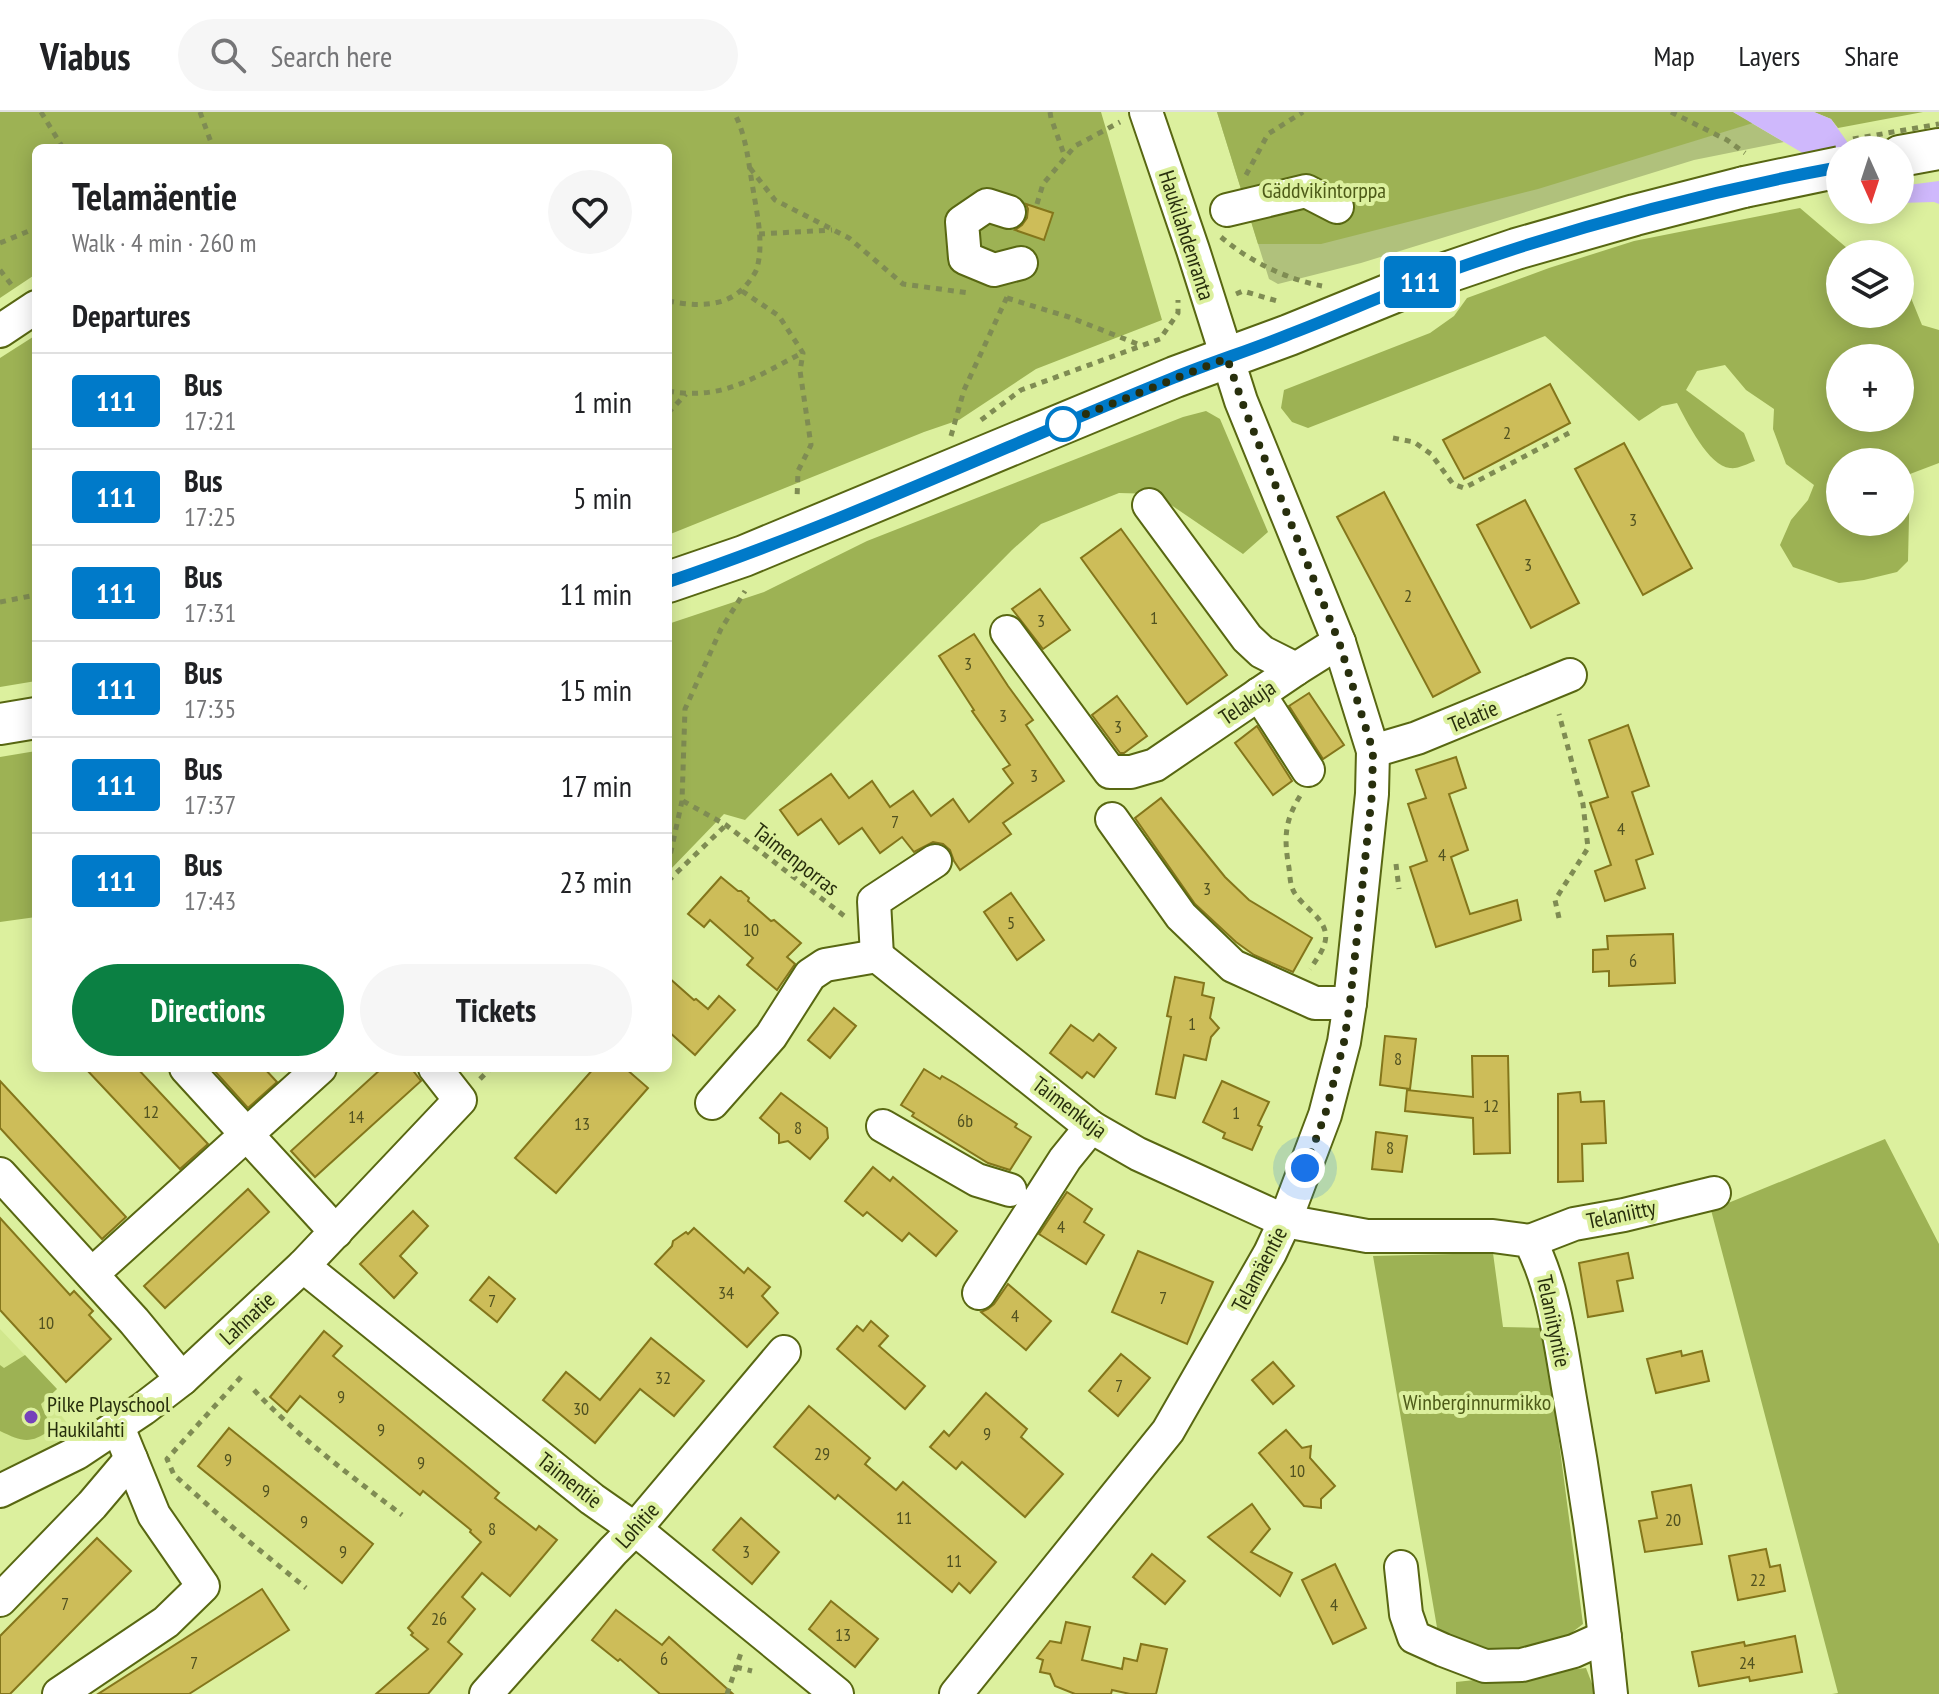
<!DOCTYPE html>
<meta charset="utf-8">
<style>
body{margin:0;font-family:"PT Sans Narrow",sans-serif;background:#f6f6f6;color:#202124;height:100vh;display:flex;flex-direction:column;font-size:30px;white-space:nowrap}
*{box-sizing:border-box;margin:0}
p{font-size:26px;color:#757577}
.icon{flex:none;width:44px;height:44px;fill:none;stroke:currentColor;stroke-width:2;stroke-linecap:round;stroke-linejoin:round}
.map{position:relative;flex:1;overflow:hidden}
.side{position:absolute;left:32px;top:32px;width:640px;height:928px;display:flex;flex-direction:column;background:#fff;border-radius:12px;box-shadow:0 4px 20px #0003}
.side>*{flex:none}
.badge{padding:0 16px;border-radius:6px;font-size:28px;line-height:52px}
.needle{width:52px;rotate:177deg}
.fabs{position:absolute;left:1826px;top:24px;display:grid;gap:16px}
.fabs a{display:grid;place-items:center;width:88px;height:88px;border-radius:50%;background:#fff;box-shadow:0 4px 20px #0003;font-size:40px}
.you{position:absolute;width:40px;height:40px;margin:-20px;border:6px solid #fff;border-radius:50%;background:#1a73e8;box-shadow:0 0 0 12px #1a73e833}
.map>.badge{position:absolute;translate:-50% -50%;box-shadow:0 0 0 4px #fff}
h2{padding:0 40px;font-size:30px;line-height:72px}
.round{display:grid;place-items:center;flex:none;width:84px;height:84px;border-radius:42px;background:#f6f6f6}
.headline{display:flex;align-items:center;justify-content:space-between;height:136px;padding:0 40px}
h1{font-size:38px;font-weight:700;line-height:60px}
.action{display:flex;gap:16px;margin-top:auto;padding:16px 40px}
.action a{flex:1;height:92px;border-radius:48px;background:#0b8043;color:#fff;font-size:32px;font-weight:700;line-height:92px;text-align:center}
.action a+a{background:#f6f6f6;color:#202124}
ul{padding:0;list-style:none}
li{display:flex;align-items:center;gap:24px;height:96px;padding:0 40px;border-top:2px solid #e0e0e0}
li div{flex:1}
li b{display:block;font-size:30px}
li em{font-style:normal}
li .badge{min-width:88px;font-weight:700;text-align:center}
header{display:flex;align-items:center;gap:48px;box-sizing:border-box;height:112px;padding:0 40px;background:#fff;border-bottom:2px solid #e0e0e0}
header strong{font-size:38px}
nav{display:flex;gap:44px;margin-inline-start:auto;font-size:28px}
.search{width:560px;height:72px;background:#f6f6f6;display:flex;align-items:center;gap:20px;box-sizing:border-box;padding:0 28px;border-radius:44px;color:#757577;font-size:30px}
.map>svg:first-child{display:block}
</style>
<header>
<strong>Viabus</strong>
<div class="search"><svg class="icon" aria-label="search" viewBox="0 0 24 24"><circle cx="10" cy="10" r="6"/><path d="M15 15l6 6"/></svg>Search here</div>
<nav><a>Map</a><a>Layers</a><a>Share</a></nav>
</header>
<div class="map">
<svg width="1939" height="1582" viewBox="0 0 1939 1582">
<rect width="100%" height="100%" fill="#dcf09e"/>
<polygon fill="#d1e78d" points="0,1217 57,1277 48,1285 77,1325 0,1360"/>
<polygon fill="#b0c17c" points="1217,0 1733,0 1784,30 1694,48 1361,151 1278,172 1269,167"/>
<g fill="#9db254" fill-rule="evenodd">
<polygon points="0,0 1101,0 1162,208 1036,257 959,308 924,320 668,423 668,36 36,36 36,162 0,186"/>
<polygon points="1217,0 1733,0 1753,11 1538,77 1321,132 1258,132"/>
<polygon points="1814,0 1923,0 1838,16 1831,7"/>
<path d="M1800 96 1854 142H1840V202H1900V178L1911 186 1922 213 1939 218V351L1910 362 1908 449 1897 460 1864 468 1839 471 1793 455 1780 433 1791 408 1808 388 1814 373 1786 352 1773 317 1774 297 1746 278 1725 253 1697 259 1686 278 1744 321 1755 349C1747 352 1738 357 1730 356 1709 355 1686 308 1677 291L1662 294 1639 309 1545 224 1308 316 1292 310 1281 296 1284 278 1430 221 1454 204 1467 186 1549 156 1634 129ZM1840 246H1900V306H1840ZM1840 350H1900V410H1840Z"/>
<polygon points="36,223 36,569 0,575 0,246"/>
<polygon points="1206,299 1220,307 1268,420 1243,442 1155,382 1119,381 1041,412 1012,438 745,708 724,702 668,760 668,512 764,480 867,429 1183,305"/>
<polygon points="36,639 36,805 0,810 0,645"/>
<polygon points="1885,1027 1939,1132 1939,1582 1832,1582 1838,1581 1711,1098"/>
<polygon points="1493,1141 1503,1215 1544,1216 1583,1512 1566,1525 1526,1542 1484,1543 1439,1527 1373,1144"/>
<path d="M25 1243 57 1277 41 1292C44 1303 50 1306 50 1318 30 1333 21 1329 0 1319V1253L4 1256Z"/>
<polygon points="1586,1556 1596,1582 1456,1582 1456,1570"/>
</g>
<g fill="#cfb8fc">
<polygon points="1733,0 1814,0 1831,7 1853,38 1840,38 1840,63"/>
<polygon points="1900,69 1908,73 1939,69 1939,92 1934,90 1900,91"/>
</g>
<g fill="#cdbd59" stroke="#84761b" stroke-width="2">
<polygon points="1026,92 1053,101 1044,128 1015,118 1022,113 1027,106 1028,97"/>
<polygon points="1550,272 1570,311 1464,367 1443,328"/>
<polygon points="1624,331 1692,456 1643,483 1575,357"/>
<polygon points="1384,380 1480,560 1433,585 1337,405"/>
<polygon points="1525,388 1579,491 1531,516 1477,413"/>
<polygon points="1121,417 1227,563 1187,592 1081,446"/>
<polygon points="1040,477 1070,518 1043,537 1012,497"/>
<polygon points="974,522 1008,574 1033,608 1026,613 1064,669 1003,711 1011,722 960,758 954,749 950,738 943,732 933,730 914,740 902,725 880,741 862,716 839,732 821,707 798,723 780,698 831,662 849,686 872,669 890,695 913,679 931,704 953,687 969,710 1013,671 1003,657 1010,653 972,599 974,598 939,544"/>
<polygon points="1309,581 1344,633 1323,647 1289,594"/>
<polygon points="1117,584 1147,624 1124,641 1120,641 1092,603"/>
<polygon points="1628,613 1649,674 1632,680 1653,742 1636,748 1645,776 1605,789 1595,759 1611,753 1590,691 1608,685 1589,628"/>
<polygon points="1257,614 1292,669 1273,683 1235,631"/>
<polygon points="1456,645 1466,676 1449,682 1468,738 1451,745 1470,802 1517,788 1521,808 1436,835 1410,755 1427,749 1408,692 1426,686 1416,658"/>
<polygon points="1161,686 1225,765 1249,788 1312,826 1293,860 1254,843 1236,830 1195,792 1135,706"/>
<polygon points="721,765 738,779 741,779 749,786 748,789 771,809 774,808 801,831 787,845 795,852 777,878 747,853 753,846 710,808 704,815 688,802"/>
<polygon points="1011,781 1044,828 1017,848 984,800"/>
<polygon points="1673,822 1675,871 1609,874 1609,859 1593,860 1593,838 1608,837 1607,824"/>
<polygon points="668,865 694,888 696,887 708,897 719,884 735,898 695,943 668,919"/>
<polygon points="1175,865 1204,871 1202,883 1214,886 1210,906 1219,916 1211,925 1206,948 1184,943 1175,986 1156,982 1171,905 1167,904"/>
<polygon points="834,896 856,914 830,946 808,928"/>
<polygon points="1071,913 1093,929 1099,922 1116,936 1094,965 1087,960 1082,966 1050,941"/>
<polygon points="1385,924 1416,927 1410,977 1380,973"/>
<polygon points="1472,944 1508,944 1510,1041 1474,1042 1473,1006 1405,999 1407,978 1473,985"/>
<polygon points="85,956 137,956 208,1032 180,1057"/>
<polygon points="212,956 264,956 277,970 248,996"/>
<polygon points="382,956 411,956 421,969 315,1065 291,1039"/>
<polygon points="594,956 625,956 648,976 556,1081 515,1046"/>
<polygon points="924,957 940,967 942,964 956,972 1017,1012 1015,1015 1031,1025 1010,1058 988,1051 912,1004 914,1001 901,993"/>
<polygon points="0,969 126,1105 102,1127 0,1016"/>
<polygon points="1222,969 1269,990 1258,1013 1262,1015 1252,1038 1223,1026 1225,1021 1203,1010"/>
<polygon points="1580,980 1581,990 1604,989 1606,1031 1582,1032 1583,1069 1558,1070 1558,982"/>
<polygon points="781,981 827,1016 828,1026 810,1047 788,1029 779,1031 779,1022 760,1006"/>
<polygon points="1376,1020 1407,1024 1402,1060 1372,1057"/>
<polygon points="873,1055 890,1069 893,1065 957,1119 936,1144 909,1121 902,1129 867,1100 863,1104 845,1089"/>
<polygon points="248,1077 269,1100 165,1196 144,1174"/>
<polygon points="1067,1080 1092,1097 1084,1110 1104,1123 1086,1152 1039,1122"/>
<polygon points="413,1099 428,1114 400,1144 417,1161 394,1186 360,1152"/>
<polygon points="0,1106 70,1183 74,1179 93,1199 89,1203 111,1227 66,1270 0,1198"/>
<polygon points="694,1116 744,1161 748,1156 770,1175 762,1184 778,1201 747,1235 655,1152 672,1134 673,1129 686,1120 688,1122"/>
<polygon points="1138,1139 1213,1170 1187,1232 1112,1200"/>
<polygon points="1628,1141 1633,1166 1617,1169 1623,1199 1588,1205 1579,1151"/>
<polygon points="489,1165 515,1187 497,1210 470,1188"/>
<polygon points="1008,1172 1051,1209 1026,1238 981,1200 988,1197 994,1192"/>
<polygon points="871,1209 888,1224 879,1234 925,1274 905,1297 837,1237 857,1214 863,1219"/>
<polygon points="324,1219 342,1234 333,1244 499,1381 495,1386 536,1418 539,1414 557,1428 510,1484 482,1461 462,1485 475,1497 448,1530 462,1542 428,1582 376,1582 428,1537 411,1523 413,1521 408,1516 481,1430 470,1420 471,1418 423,1379 420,1383 300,1284 287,1300 270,1285"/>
<polygon points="651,1226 704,1269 674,1304 640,1277 595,1331 543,1288 566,1260 600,1288"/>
<polygon points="1681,1239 1682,1244 1702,1239 1709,1269 1656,1281 1647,1247"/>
<polygon points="1121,1242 1150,1266 1118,1304 1089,1279"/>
<polygon points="1273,1250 1294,1274 1273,1292 1252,1268"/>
<polygon points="986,1281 1027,1317 1021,1325 1063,1362 1025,1405 962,1350 956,1357 930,1335 944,1319 949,1324"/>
<polygon points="809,1294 870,1346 865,1352 896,1378 903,1370 996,1450 970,1481 959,1471 952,1480 838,1383 835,1387 774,1335"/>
<polygon points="229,1316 373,1432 342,1471 198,1354"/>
<polygon points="1286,1318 1302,1336 1311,1334 1310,1346 1335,1374 1321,1387 1321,1396 1304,1394 1259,1341"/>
<polygon points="1691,1373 1702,1432 1645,1440 1639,1409 1657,1406 1652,1380"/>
<polygon points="1252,1392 1270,1417 1251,1440 1292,1461 1280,1484 1208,1425"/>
<polygon points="741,1406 779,1440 752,1472 713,1438"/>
<polygon points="97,1426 131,1459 10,1582 0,1582 0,1524"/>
<polygon points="1766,1437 1770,1455 1780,1453 1785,1479 1738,1488 1729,1444"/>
<polygon points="1152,1442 1185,1469 1165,1492 1133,1465"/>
<polygon points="1335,1452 1366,1516 1333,1532 1302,1468"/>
<polygon points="262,1477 289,1518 189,1582 98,1582"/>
<polygon points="831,1489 878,1527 855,1555 809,1517"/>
<polygon points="616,1498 662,1533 669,1525 733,1582 660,1582 620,1547 618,1549 592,1528"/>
<polygon points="1066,1510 1090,1515 1082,1548 1122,1557 1124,1546 1137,1549 1141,1532 1167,1537 1156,1582 1130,1582 1112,1578 1111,1582 1075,1582 1055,1574 1050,1562 1040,1560 1043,1548 1037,1546 1050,1529 1061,1531"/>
<polygon points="1795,1524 1802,1560 1750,1569 1749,1565 1699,1574 1692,1540 1744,1530 1745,1534"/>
</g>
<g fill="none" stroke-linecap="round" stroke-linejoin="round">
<g stroke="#586712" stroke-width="36">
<g id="minor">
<polyline points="1227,98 1306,79 1337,95"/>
<polyline points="1009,100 987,93 962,110 965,146 994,158 1021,151"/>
<polyline points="0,219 36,195"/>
<polyline points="1149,393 1247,526 1262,540 1296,557"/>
<polyline points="1007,520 1110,660 1131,660 1155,653 1296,557 1339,530"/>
<polyline points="1259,582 1308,658"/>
<polyline points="1373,639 1417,626 1570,563"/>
<polyline points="1112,707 1181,804 1233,854 1315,891 1350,891"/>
<path d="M877 844 1091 1015 1138 1042 1285 1109 1367 1124H1493L1530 1129C1554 1176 1560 1229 1569 1281 1587 1381 1601 1481 1611 1582"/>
<polyline points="877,844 874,789 935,749"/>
<polyline points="186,956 336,1120"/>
<polyline points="712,991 771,924 810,863 825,853 877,844"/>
<polyline points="883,1014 977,1068 1010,1078"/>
<polyline points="0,1062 134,1209 182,1267"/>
<polyline points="1530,1129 1574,1112 1624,1103 1714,1081"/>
<polyline points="303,1154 592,1387 635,1417 837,1582"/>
<polyline points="92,1162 320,956"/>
<polyline points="979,1181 1065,1047 1091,1015"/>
<polyline points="0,1379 77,1341 143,1297 182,1267 303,1154 460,988 435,956"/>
<polyline points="1401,1455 1406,1502 1414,1525 1443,1538 1485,1554 1522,1553 1574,1539 1605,1525"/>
<polyline points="0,1488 92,1393 131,1347"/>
<polyline points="59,1582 166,1510 203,1474 154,1403 118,1315"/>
<polyline points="486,1582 613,1439 635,1417 784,1240"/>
<polyline points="956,1582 1168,1319 1270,1141 1285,1109 1325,1003 1344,930 1350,891 1372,682 1373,639 1339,530 1241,289 1193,138 1146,0"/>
</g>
</g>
<g stroke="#586712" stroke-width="44">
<g id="major">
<polyline points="1900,44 1939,37"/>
<polyline points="668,470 744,444 1175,265 1289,223 1422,169 1516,137 1635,103 1744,75"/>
<polyline points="0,612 36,606"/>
</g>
</g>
<g stroke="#7f8c53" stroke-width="5" stroke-dasharray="6 6" stroke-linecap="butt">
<polyline points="41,0 63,36"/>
<polyline points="200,0 213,36"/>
<polyline points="1050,0 1051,6 1065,45"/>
<polyline points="1671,0 1727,28 1745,41"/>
<polyline points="750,56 775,88 849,126 903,172 969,181"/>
<polyline points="1246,63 1268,22 1303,0"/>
<polyline points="1037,92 1043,72 1075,34 1120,10"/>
<polyline points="759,122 832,118"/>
<path d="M1221 125C1249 149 1286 167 1322 174"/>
<polyline points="0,131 36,116"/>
<polyline points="0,158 14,176"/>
<polyline points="742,179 779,204 803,241 800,259 811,333 798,359 797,387"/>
<polyline points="1236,182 1243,179 1277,189 1280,188"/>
<polyline points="1007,186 1069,205 1140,233"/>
<path d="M668 189C700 195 731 196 751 167 753 164 756 160 757 156 764 131 757 102 753 77 748 49 747 26 734 0"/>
<path d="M668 279C723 289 755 265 802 241"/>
<polyline points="668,301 686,282"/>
<polyline points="981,308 1021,278 1160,227 1178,201 1178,188"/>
<polyline points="951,324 964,278 1007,185"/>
<polyline points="1393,326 1414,330 1431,342 1453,372 1464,376 1569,321"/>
<polyline points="0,490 36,483"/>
<path d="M1300 684C1284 710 1284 727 1289 756 1290 764 1290 773 1294 780 1298 787 1305 793 1311 799 1335 821 1326 834 1310 857"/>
<polyline points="683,689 726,713 847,806"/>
<polyline points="1396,752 1399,777"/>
<polyline points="668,753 682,689 685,597 721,517 745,479"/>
<polyline points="668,769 726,713"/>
<polyline points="1559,806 1555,788 1588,736 1583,692 1559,602"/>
<polyline points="480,967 491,956"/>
<polyline points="241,1265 167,1347 174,1363 246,1427 306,1476"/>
<path d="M254 1278C298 1325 351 1364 402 1403"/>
<polyline points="736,1555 752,1559"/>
<polyline points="727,1582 742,1538"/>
</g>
<use href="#minor" stroke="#fff" stroke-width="32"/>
<use href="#major" stroke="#fff" stroke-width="40"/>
<g stroke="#586712" stroke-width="44" stroke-linecap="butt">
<polyline id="major-bridge" points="1744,75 1840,55"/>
</g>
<polyline stroke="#7f8c53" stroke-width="5" stroke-dasharray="6 6" stroke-linecap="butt" points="1853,27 1939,12"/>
<use href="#major-bridge" stroke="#fff" stroke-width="40"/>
</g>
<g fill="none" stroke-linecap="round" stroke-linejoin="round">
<g stroke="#fff" stroke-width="18">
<path id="line" d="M668 470C840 412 1005 334 1173 266 1212 250 1251 238 1290 222 1335 205 1379 185 1424 168 1558 119 1699 81 1840 55"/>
</g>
<use href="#line" stroke="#007ac9" stroke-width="12"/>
<polyline stroke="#282f0d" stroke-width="8" stroke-dasharray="0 14.4" points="1063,312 1061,312 1227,246 1245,298 1339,530 1373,639 1372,682 1350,891 1344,930 1325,1003 1305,1056"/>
</g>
<circle fill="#fff" stroke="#007ac9" stroke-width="4" cx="1063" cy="312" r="16"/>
<circle fill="#7642ba" stroke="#dcf09e" stroke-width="3" cx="31" cy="1305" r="8"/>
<g text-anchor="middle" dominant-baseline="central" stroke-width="8" stroke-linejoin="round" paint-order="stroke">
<g font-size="18" fill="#515220">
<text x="1507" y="320">2</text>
<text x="1633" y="407">3</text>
<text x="1528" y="452">3</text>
<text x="1408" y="483">2</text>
<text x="1154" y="505">1</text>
<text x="1041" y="508">3</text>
<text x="968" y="551">3</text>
<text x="1003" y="603">3</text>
<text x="1118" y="614">3</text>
<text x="1034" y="663">3</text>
<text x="895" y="709">7</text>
<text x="1621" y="716">4</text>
<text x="1442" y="742">4</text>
<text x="1207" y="776">3</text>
<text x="1011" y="810">5</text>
<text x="751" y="817">10</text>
<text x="1633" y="848">6</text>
<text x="1192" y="911">1</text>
<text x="1398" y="946">8</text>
<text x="1491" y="993">12</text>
<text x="151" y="999">12</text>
<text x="1236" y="1000">1</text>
<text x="356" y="1004">14</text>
<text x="965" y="1008">6b</text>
<text x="582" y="1011">13</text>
<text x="798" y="1015">8</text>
<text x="1390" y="1035">8</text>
<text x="1061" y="1114">4</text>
<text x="726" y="1180">34</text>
<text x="1163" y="1185">7</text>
<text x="492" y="1188">7</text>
<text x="1015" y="1203">4</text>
<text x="46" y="1210">10</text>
<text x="663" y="1265">32</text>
<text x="1119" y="1273">7</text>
<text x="341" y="1284">9</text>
<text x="581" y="1296">30</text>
<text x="381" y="1317">9</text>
<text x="987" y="1321">9</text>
<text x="822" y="1341">29</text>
<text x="228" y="1347">9</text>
<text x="421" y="1350">9</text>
<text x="1297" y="1358">10</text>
<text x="266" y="1378">9</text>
<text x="904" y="1405">11</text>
<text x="1673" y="1407">20</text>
<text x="304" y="1409">9</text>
<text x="492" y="1416">8</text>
<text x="343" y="1439">9</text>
<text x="746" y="1439">3</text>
<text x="954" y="1448">11</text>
<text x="1758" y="1467">22</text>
<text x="65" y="1491">7</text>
<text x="1334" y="1492">4</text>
<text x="439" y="1506">26</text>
<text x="843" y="1522">13</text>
<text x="664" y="1546">6</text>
<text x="194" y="1550">7</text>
<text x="1747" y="1550">24</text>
</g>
<g font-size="22" fill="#4e5b18" stroke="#dcf09e">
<text x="1324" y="78">Gäddvikintorppa</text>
<text x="1477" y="1290">Winberginnurmikko</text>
</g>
<g font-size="22" fill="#282f0d" stroke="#dcf09e">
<text transform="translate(1187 123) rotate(72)">Haukilahdenranta</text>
<text transform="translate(1247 590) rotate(-34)">Telakuja</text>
<text transform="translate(1473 604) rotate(-22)">Telatie</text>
<text transform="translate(796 747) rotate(38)">Taimenporras</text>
<text transform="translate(1070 995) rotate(37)">Taimenkuja</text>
<text transform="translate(1621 1102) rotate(-12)">Telaniitty</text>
<text transform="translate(1259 1157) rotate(-62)">Telamäentie</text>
<text transform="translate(247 1206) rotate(-43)">Lahnatie</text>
<text transform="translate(1554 1209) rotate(78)">Telaniityntie</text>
<text transform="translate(570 1368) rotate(38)">Taimentie</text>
<text transform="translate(637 1413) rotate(-48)">Lohitie</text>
</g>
<g font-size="22" fill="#282f0d" stroke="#dcf09e" text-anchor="start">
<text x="47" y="1292">Pilke Playschool<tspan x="47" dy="25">Haukilahti</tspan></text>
</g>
</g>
</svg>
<div class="fabs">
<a><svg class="needle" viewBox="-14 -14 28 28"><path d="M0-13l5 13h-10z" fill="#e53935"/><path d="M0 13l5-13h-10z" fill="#757577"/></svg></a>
<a><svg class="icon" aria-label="layers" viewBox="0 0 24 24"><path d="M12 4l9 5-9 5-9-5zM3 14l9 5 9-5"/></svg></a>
<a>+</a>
<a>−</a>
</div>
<div class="you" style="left:1305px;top:1056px"></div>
<b class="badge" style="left:1420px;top:170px;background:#007ac9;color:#fff">111</b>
<section class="side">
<div class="headline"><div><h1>Telamäentie</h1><p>Walk · 4 min · 260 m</p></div><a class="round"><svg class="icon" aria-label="heart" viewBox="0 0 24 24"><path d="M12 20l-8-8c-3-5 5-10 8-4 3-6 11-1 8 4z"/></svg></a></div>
<h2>Departures</h2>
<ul>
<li><span class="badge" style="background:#007ac9;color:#fff">111</span><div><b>Bus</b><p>17:21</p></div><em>1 min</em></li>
<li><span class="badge" style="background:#007ac9;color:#fff">111</span><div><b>Bus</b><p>17:25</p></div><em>5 min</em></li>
<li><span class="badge" style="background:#007ac9;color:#fff">111</span><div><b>Bus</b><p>17:31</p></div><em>11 min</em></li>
<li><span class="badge" style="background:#007ac9;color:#fff">111</span><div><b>Bus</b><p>17:35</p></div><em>15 min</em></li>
<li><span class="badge" style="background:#007ac9;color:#fff">111</span><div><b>Bus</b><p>17:37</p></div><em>17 min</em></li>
<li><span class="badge" style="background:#007ac9;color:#fff">111</span><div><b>Bus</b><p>17:43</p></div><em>23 min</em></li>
</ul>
<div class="action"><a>Directions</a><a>Tickets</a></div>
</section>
</div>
